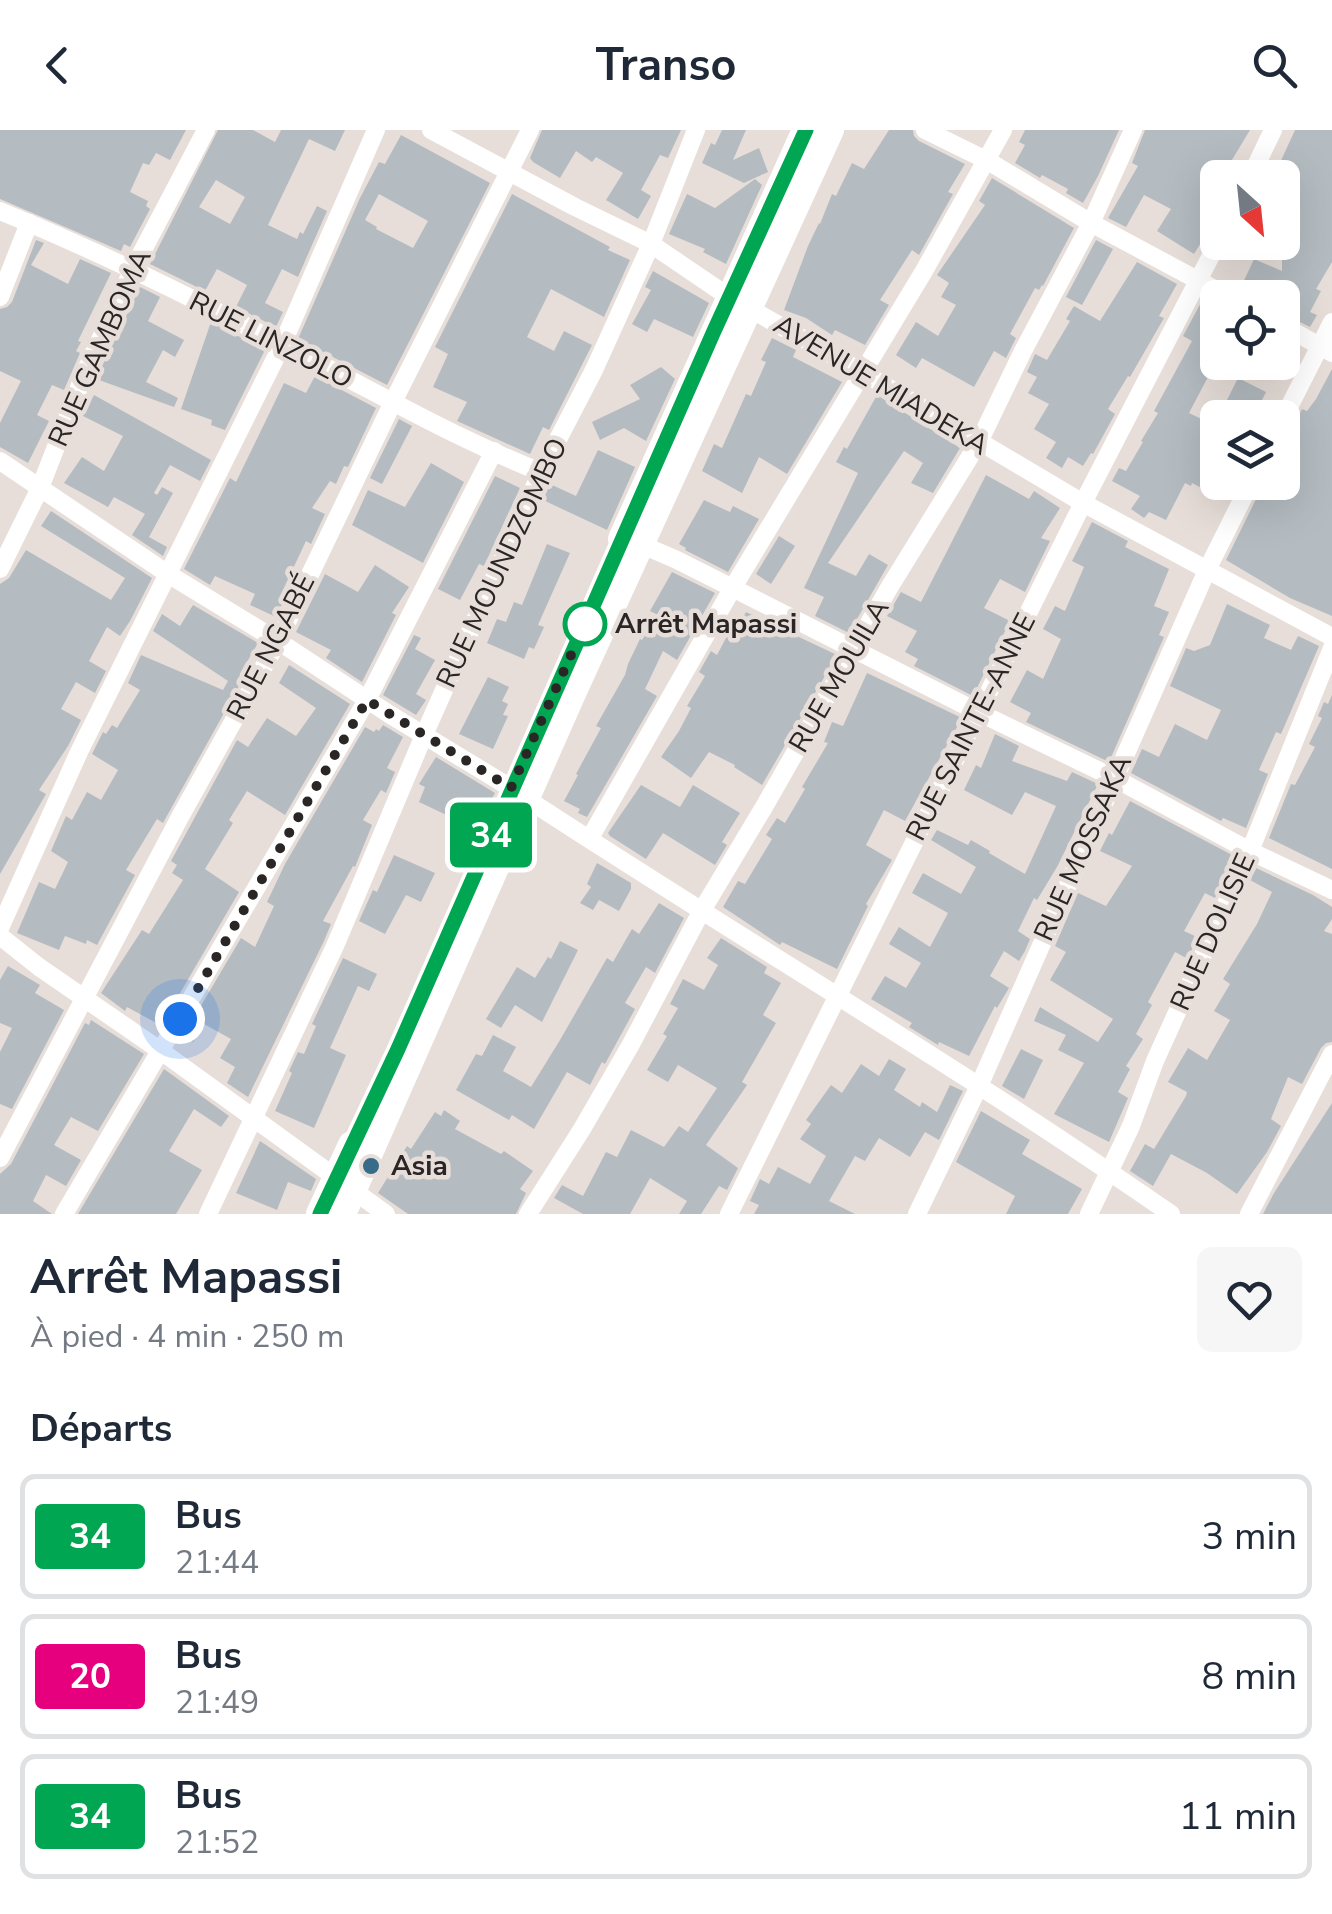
<!DOCTYPE html>
<html lang="fr">
<meta charset="utf-8">
<style>
body{margin:0;font-family:"Nunito Sans",sans-serif;background:#f6f6f7;color:#1f2937;height:100vh;display:flex;flex-direction:column;font-size:38px;white-space:nowrap}
*{box-sizing:border-box;margin:0}
p{font-size:32px;color:#747a83}
.icon{flex:none;width:55px;height:55px;fill:none;stroke:currentColor;stroke-width:2;stroke-linecap:round;stroke-linejoin:round}
.map{position:relative;height:1084px;overflow:hidden}
.side{display:flex;flex-direction:column;background:#fff;flex:1}
.side>*{flex:none}
.badge{padding:0 20px;border-radius:8px;font-size:35px;line-height:65px}
.needle{width:65px;rotate:153deg}
.tools{position:absolute;left:1200px;top:30px;display:grid;gap:20px}
.tools a{display:grid;place-items:center;width:100px;height:100px;border-radius:15px;background:#fff;box-shadow:0 10px 40px #0002;font-size:50px}
.you{position:absolute;width:50px;height:50px;margin:-25px;border:8px solid #fff;border-radius:50%;background:#1a73e8;box-shadow:0 0 0 15px #1a73e833}
.map>.badge{position:absolute;translate:-50% -50%;box-shadow:0 0 0 5px #fff}
h2{padding:0 30px;font-size:38px;line-height:90px}
.round{display:grid;place-items:center;flex:none;width:105px;height:105px;border-radius:15px;background:#f6f6f7}
.overview{display:flex;align-items:center;justify-content:space-between;height:170px;padding:0 30px}
h1{font-size:48px;font-weight:700;line-height:75px}
ul{padding:0;list-style:none}
li{display:flex;align-items:center;gap:30px;height:125px;margin:0 20px 15px;padding:0 10px;border:5px solid #e0e1e3;border-radius:15px}
li div{flex:1}
li b{display:block;font-size:38px}
li em{font-style:normal}
li .badge{min-width:110px;font-weight:700;text-align:center}
header{display:flex;justify-content:space-between;align-items:center;height:130px;padding:0 30px;background:#fff;font-size:45px;font-weight:700}
.map>svg:first-child{display:block}
</style>
<header><svg class="icon" aria-label="back" viewBox="0 0 24 24"><path d="M15 5l-7 7 7 7"/></svg>Transo<svg class="icon" aria-label="search" viewBox="0 0 24 24"><circle cx="10" cy="10" r="6"/><path d="M15 15l6 6"/></svg></header>
<div class="map">
<svg width="1332" height="1084" viewBox="0 0 1332 1084">
<rect width="100%" height="100%" fill="#e7ded9"/>
<g fill="#b4bcc1" fill-rule="evenodd">
<polygon points="0,0 186,0 170,30 156,23 149,35 143,33 130,62 148,71 146,76 150,79 130,117 124,114 121,121 0,69"/>
<path d="M218 0H253L275 12 281 0H345L335 21 309 9 268 95 297 109 300 102 303 104 317 76 327 81 298 147 282 139 265 173 283 182 276 197 236 177 247 155 217 139 205 161 150 134ZM216 50 245 67 230 94 199 77Z"/>
<polygon points="542,0 681,0 668,28 660,25 641,60 651,66 638,89 606,70 623,43 596,27 592,32 576,21 560,48 533,32 530,28"/>
<polygon points="722,0 746,0 733,30 759,18 768,42 744,53 702,33 711,13 715,15"/>
<polygon points="889,0 913,0 914,6 919,11 965,34 948,62 953,64 919,125 912,120 880,170 889,175 865,215 835,200 832,205 806,188 784,180 808,116 819,93 820,94 832,64 836,66 852,33 864,39"/>
<polygon points="1025,0 1119,0 1098,46 1083,73 1066,63 1068,59 1042,45 1040,48 1015,33 1025,15 1019,12"/>
<polygon points="1145,0 1250,0 1224,43 1218,40 1218,85 1194,124 1157,101 1171,79 1144,65 1126,97 1108,88 1138,36 1132,33"/>
<polygon points="1295,0 1332,0 1332,132 1316,159 1321,161 1310,182 1317,185 1310,197 1282,183 1282,168 1265,168 1241,157 1254,129 1282,141 1282,48 1273,48"/>
<path d="M401 5 490 53 387 255 298 209 360 68 379 32 385 34ZM379 64 428 91 413 118 376 99 377 97 365 90Z"/>
<polygon points="992,48 1074,98 1043,156 1042,155 1039,160 1035,158 1010,204 1016,208 1006,228 994,221 974,257 922,228 916,238 896,225 916,192 938,206 956,175 941,167 949,153 937,145 985,75 979,71"/>
<polygon points="755,49 762,55 726,134 703,122 705,119 669,104 687,64 715,78"/>
<polygon points="512,64 610,117 608,120 630,130 604,187 551,159 527,207 554,221 564,201 592,215 549,300 543,297 530,324 457,291 467,272 433,257 448,224 435,217"/>
<polygon points="36,110 44,113 31,135 68,154 80,129 111,143 78,211 81,212 76,221 80,223 64,260 52,255 37,285 49,291 28,333 0,317 0,293 21,251 0,241 0,179 7,177 12,172"/>
<polygon points="1096,110 1113,119 1082,175 1066,167"/>
<polygon points="1137,132 1177,154 1159,186 1164,188 1130,247 1128,246 1108,279 1115,284 1093,324 1091,323 1083,336 1068,327 1062,338 1046,328 1056,312 1034,299 1049,274 1028,263 1037,247 1027,242 1035,224 1047,230 1070,191 1066,189 1074,176 1100,191"/>
<polygon points="653,141 709,173 693,207 654,189 647,202 632,194 651,160 645,157"/>
<polygon points="140,157 160,167 148,191 184,210 175,227 163,220 146,252 178,268 174,277 96,249"/>
<polygon points="1204,167 1218,175 1218,228 1189,283 1218,297 1218,339 1207,361 1192,353 1191,356 1185,353 1166,390 1149,382 1144,388 1131,379 1140,366 1112,351 1119,338 1126,341 1143,312 1141,311 1158,283 1154,281 1192,211 1183,206"/>
<polygon points="211,192 265,220 225,300 211,295 212,290 181,279"/>
<polygon points="772,208 796,220 793,227 842,252 787,344 759,327 742,363 702,341 714,314 722,318 746,264 751,266 766,232 761,230"/>
<polygon points="661,237 675,249 646,311 624,298 600,310 592,292 640,269 630,255"/>
<polygon points="1332,239 1332,486 1290,468 1226,430 1262,357 1282,368 1282,309 1293,297 1302,279 1307,281 1316,269"/>
<polygon points="315,246 376,278 348,337 344,336 336,354 330,351 312,378 325,384 311,414 306,411 282,462 287,464 276,487 250,475 255,464 215,446 210,455 184,439 230,348 236,352 284,253 306,263"/>
<polygon points="1238,248 1266,262 1253,288 1218,288"/>
<polygon points="94,265 211,330 200,351 170,335 154,363 157,365 162,357 173,363 149,407 167,417 163,426 132,405 145,384 114,367 108,377 64,353 82,327 104,341 123,306 83,286"/>
<polygon points="877,265 960,318 933,363 911,353 923,333 904,321 828,433 856,446 869,424 888,435 849,503 815,486 824,467 804,458 858,343 836,332 844,317 847,319"/>
<polygon points="399,289 412,296 382,354 370,348"/>
<polygon points="598,320 635,337 607,400 543,370 550,354 576,366"/>
<polygon points="431,333 464,352 423,433 352,395 368,360 405,377"/>
<polygon points="986,345 1029,369 1034,361 1060,378 1041,408 1050,411 1025,462 1000,449 984,478 1010,491 973,566 914,536 918,529 905,522 917,501 887,486 901,462 921,472"/>
<polygon points="495,346 520,358 484,436 479,434 460,470 438,459"/>
<polygon points="704,370 730,382 733,376 759,389 728,442 685,420 686,418 679,414"/>
<polygon points="51,381 152,448 130,491 120,506 107,497 89,531 106,541 95,563 76,552 61,579 81,590 68,616 39,660 46,664 0,744 0,454 9,448 26,420 111,470 125,448 41,396"/>
<polygon points="1092,392 1128,411 1125,417 1169,439 1154,476 1169,482 1159,505 1164,507 1109,632 1026,592 1031,583 1010,572 1027,540 1043,549 1061,509 1043,499 1055,476 1065,481 1084,437 1072,431"/>
<polygon points="779,406 795,416 771,454 756,444"/>
<polygon points="547,414 570,423 538,495 544,497 534,519 529,517 524,529 487,513 497,489 506,492 514,472 522,475"/>
<polygon points="375,435 409,457 392,483 396,485 362,552 326,528 331,520 296,502 325,444 358,462"/>
<polygon points="672,442 715,463 677,530 663,521 645,559 657,566 587,687 578,683 580,679 564,671 578,645 576,644 601,598 596,596 625,545 628,534 640,509 642,510 658,485 650,481"/>
<polygon points="1227,474 1270,495 1264,508 1291,520 1298,506 1319,516 1281,604 1276,602 1259,640 1268,644 1246,698 1223,688 1221,691 1131,643 1142,619 1159,627 1175,594 1207,610 1221,580 1170,556 1186,518 1194,521 1210,515"/>
<polygon points="193,475 258,513 240,544 244,547 163,693 157,689 126,740 135,745 97,815 87,810 86,814 65,806 59,820 17,803 39,752 55,759 68,732 51,721 66,686 72,690 87,662 101,670 118,640 92,624 103,602 106,604 112,595 117,598 140,560 128,553 141,525 223,560 228,551 153,501 162,484 180,496"/>
<polygon points="746,482 837,525 762,655 734,637 735,635 709,622 691,648 661,627 679,601 691,578 687,576 705,546 699,542 711,521 717,525 727,506 732,508"/>
<polygon points="414,505 421,508 415,519 435,530 416,564 426,570 416,585 383,565"/>
<polygon points="289,535 350,574 285,685 247,661 229,690 233,693 205,739 239,762 162,894 160,895 127,877 125,881 101,863 142,800 149,804 183,750 172,743 177,735 171,731 237,610 248,617 267,588 296,606 316,578 279,553"/>
<polygon points="867,543 962,588 905,691 884,680 866,715 892,730 866,774 868,776 837,839 782,812 780,815 723,777 738,751 745,754 772,709 766,705 777,688 785,693 805,659 802,657 828,613 824,612 832,592 843,596"/>
<polygon points="488,547 509,557 502,571 508,574 503,585 508,586 493,619 459,604"/>
<polygon points="1332,565 1332,739 1269,708 1291,654 1295,655 1315,617 1309,614 1322,588 1318,586 1324,572 1328,574"/>
<polygon points="383,595 403,607 387,638 395,642 386,663 381,660 363,690 372,695 355,737 353,736 323,791 331,794 324,811 248,967 227,953 235,937 220,928 231,909 204,894 193,912 183,906 241,808 255,817 274,776 267,772 285,734 365,597 374,602 376,599 379,601"/>
<polygon points="995,604 1019,616 1012,631 1067,651 1072,642 1098,654 1057,737 1037,770 1034,768 1018,801 1030,809 1025,821 1019,831 1004,821 990,846 1009,858 997,878 995,876 969,926 939,912 938,915 909,897 912,893 871,869 885,846 906,858 921,833 889,814 899,797 930,817 948,783 912,763 923,743 961,764 976,737 931,710 937,700 968,715 971,710 990,721 989,723 1025,744 1056,676 1025,662 1012,685 964,660 976,635 981,638"/>
<polygon points="436,627 495,663 467,715 449,707 457,690 419,672 425,657 419,654"/>
<polygon points="641,655 680,677 693,655 740,683 722,712 727,715 715,735 663,703 646,729 610,706 608,703"/>
<polygon points="1130,671 1234,726 1215,768 1205,763 1184,801 1197,807 1188,829 1175,822 1148,872 1152,875 1136,904 1143,909 1126,936 1130,939 1118,962 1128,968 1109,1012 1054,984 1084,933 1058,920 1066,905 1034,891 1040,877 1098,912 1113,889 1050,850 1066,822 1055,816 1078,763 1106,776 1132,736 1100,721 1109,703 1112,705"/>
<polygon points="394,725 435,743 421,772 406,765 385,804 359,791 373,760 377,762"/>
<polygon points="597,733 631,753 631,759 619,781 599,770 593,780 580,773 591,757 587,754"/>
<polygon points="1256,738 1313,765 1332,777 1332,789 1324,801 1332,804 1332,912 1326,913 1321,918 1302,954 1288,947 1271,989 1281,996 1267,1022 1237,1064 1207,1043 1171,1024 1153,1056 1130,1041 1145,1014 1154,1019 1186,966 1187,962 1168,952 1188,918 1207,930 1230,890 1214,881 1230,854 1223,849 1257,794 1272,762 1250,750"/>
<polygon points="659,773 684,788 655,843 646,837 625,873 635,879 605,934 602,932 590,955 567,942 534,999 512,985 509,990 456,960 476,924 482,926 493,905 516,917 503,941 531,957 560,910 607,828 613,832 632,799 639,804"/>
<polygon points="721,808 767,837 764,843 781,853 763,885 776,893 742,952 747,955 706,1015 738,1038 727,1060 719,1056 701,1084 679,1084 687,1071 650,1048 630,1084 583,1084 554,1068 562,1055 583,1066 606,1022 617,1027 631,1000 664,1017 679,996 688,1002 717,958 678,935 668,952 647,940 667,906 663,904 678,878 670,874 683,849 704,860 718,835 707,828"/>
<polygon points="560,811 578,820 542,892 515,875 501,898 486,889 517,837 535,848 548,827 551,829"/>
<polygon points="343,828 377,844 369,861 358,856 330,918 346,925 314,998 275,981 292,943 289,941 298,922 304,924 316,896 312,894"/>
<polygon points="8,836 40,855 35,863 64,880 12,979 0,974 0,922 12,898 0,893 0,850"/>
<polygon points="91,890 144,924 98,1001 71,987 54,1015 81,1030 66,1056 46,1045 33,1071 52,1084 0,1084 0,1044 11,1034 85,893 89,895"/>
<polygon points="1021,919 1043,930 1024,969 1002,956"/>
<polygon points="889,929 906,939 894,960 920,977 922,972 937,982 950,955 963,961 939,1010 925,1002 910,1027 879,1008 865,1031 855,1026 829,1071 855,1084 754,1084 759,1075 750,1071 760,1049 769,1054 778,1037 810,1054 826,1026 800,1009 811,994 806,990 831,955 842,963 861,934 879,946"/>
<polygon points="164,939 229,986 221,997 194,979 169,1021 202,1040 176,1084 78,1084"/>
<polygon points="1332,973 1332,1084 1263,1084 1274,1063"/>
<polygon points="444,980 460,991 455,999 501,1024 504,1021 533,1041 520,1059 526,1063 516,1084 408,1084 378,1063 407,1016 411,1019 435,982 441,986"/>
<polygon points="981,981 1030,1010 1022,1024 1082,1059 1068,1084 1006,1084 1015,1066 956,1032"/>
<polygon points="260,1011 316,1049 311,1061 288,1052 277,1080 236,1063"/>
</g>
<g fill="none" stroke-linecap="round" stroke-linejoin="round">
<g stroke="#fff" stroke-width="18">
<polyline points="431,0 575,77 651,114 729,167 862,242 1083,373 1332,507"/>
<polyline points="925,0 988,31 1091,93 1231,168"/>
<polyline points="1250,48 1273,0"/>
<path d="M0 81C108 125 212 178 316 232 390 270 464 312 541 342"/>
<polyline points="0,167 29,93"/>
<polyline points="1282,195 1332,223"/>
<polyline points="1282,291 1332,192"/>
<polyline points="0,331 168,444 278,511 389,584 511,658"/>
<polyline points="640,414 677,430 978,582 1114,648 1250,721 1332,760"/>
<polyline points="0,439 40,358 85,242 132,141 206,0"/>
<path d="M527 669C741 809 961 938 1171 1084"/>
<polyline points="590,708 732,459 924,141 1003,0"/>
<polyline points="0,798 79,622 282,215 376,0"/>
<polyline points="0,806 39,837 161,921 386,1084"/>
<polyline points="0,1028 180,687 278,511 393,272 530,0"/>
<polyline points="64,1084 367,570 494,321"/>
<polyline points="208,1084 335,816 424,605 541,342 594,240 651,114 696,0"/>
<polyline points="528,1084 582,999 630,916 701,782 764,677 889,458 979,312 1023,221 1091,93 1133,0"/>
<polyline points="729,1084 1083,373 1218,112"/>
<polyline points="917,1084 979,956 1208,438 1251,352"/>
<polyline points="1089,1084 1131,996 1155,931 1250,721 1332,518"/>
<polyline points="1249,1084 1332,924"/>
</g>
<g stroke="#fff" stroke-width="28">
<polyline points="622,409 806,0"/>
<polyline points="320,1084 352,1015"/>
<polyline points="342,1084 573,561 830,0"/>
</g>
</g>
<g fill="none" stroke-linecap="round" stroke-linejoin="round">
<g stroke="#fff" stroke-width="22">
<polyline id="line" points="320,1084 398,919 714,201 806,0"/>
</g>
<use href="#line" stroke="#00a651" stroke-width="15"/>
<polyline stroke="#2a2625" stroke-width="10" stroke-dasharray="0 18" points="180,889 367,570 511,658 585,494"/>
</g>
<circle fill="#fff" stroke="#00a651" stroke-width="5" cx="585" cy="494" r="20"/>
<circle fill="#376b88" stroke="#e7ded9" stroke-width="4" cx="371" cy="1036" r="10"/>
<g text-anchor="middle" dominant-baseline="central" stroke-width="9" stroke-linejoin="round" paint-order="stroke">
<g font-size="28" fill="#2a2625" stroke="#e7ded9">
<text transform="translate(271 210) rotate(27)">RUE LINZOLO</text>
<text transform="translate(100 218) rotate(-66)">RUE GAMBOMA</text>
<text transform="translate(881 255) rotate(31)">AVENUE MIADEKA</text>
<text transform="translate(502 433) rotate(-65)">RUE MOUNDZOMBO</text>
<text transform="translate(271 517) rotate(-63)">RUE NGABÉ</text>
<text transform="translate(839 546) rotate(-60)">RUE MOUILA</text>
<text transform="translate(971 597) rotate(-63)">RUE SAINTE-ANNE</text>
<text transform="translate(1083 718) rotate(-66)">RUE MOSSAKA</text>
<text transform="translate(1213 802) rotate(-66)">RUE DOLISIE</text>
</g>
<g font-size="28" font-weight="bold" fill="#2a2625" stroke="#e7ded9" text-anchor="start">
<text x="615" y="494">Arrêt Mapassi</text>
</g>
<g font-size="28" font-weight="bold" fill="#2a2625" stroke="#e7ded9" text-anchor="start">
<text x="391" y="1036">Asia</text>
</g>
</g>
</svg>
<div class="tools">
<a><svg class="needle" viewBox="-14 -14 28 28"><path d="M0-13l5 13h-10z" fill="#e53935"/><path d="M0 13l5-13h-10z" fill="#747a83"/></svg></a>
<a><svg class="icon" aria-label="locate" viewBox="0 0 24 24"><circle cx="12" cy="12" r="6"/><path d="M12 2v4M12 18v4M2 12h4M18 12h4"/></svg></a>
<a><svg class="icon" aria-label="layers" viewBox="0 0 24 24"><path d="M12 4l9 5-9 5-9-5zM3 14l9 5 9-5"/></svg></a>
</div>
<div class="you" style="left:180px;top:889px"></div>
<b class="badge" style="left:491px;top:705px;background:#00a651;color:#fff">34</b>
</div>
<section class="side">
<div class="overview"><div><h1>Arrêt Mapassi</h1><p>À pied · 4 min · 250 m</p></div><a class="round"><svg class="icon" aria-label="heart" viewBox="0 0 24 24"><path d="M12 20l-8-8c-3-5 5-10 8-4 3-6 11-1 8 4z"/></svg></a></div>
<h2>Départs</h2>
<ul>
<li><span class="badge" style="background:#00a651;color:#fff">34</span><div><b>Bus</b><p>21:44</p></div><em>3 min</em></li>
<li><span class="badge" style="background:#e6007e;color:#fff">20</span><div><b>Bus</b><p>21:49</p></div><em>8 min</em></li>
<li><span class="badge" style="background:#00a651;color:#fff">34</span><div><b>Bus</b><p>21:52</p></div><em>11 min</em></li>
</ul>
</section>
